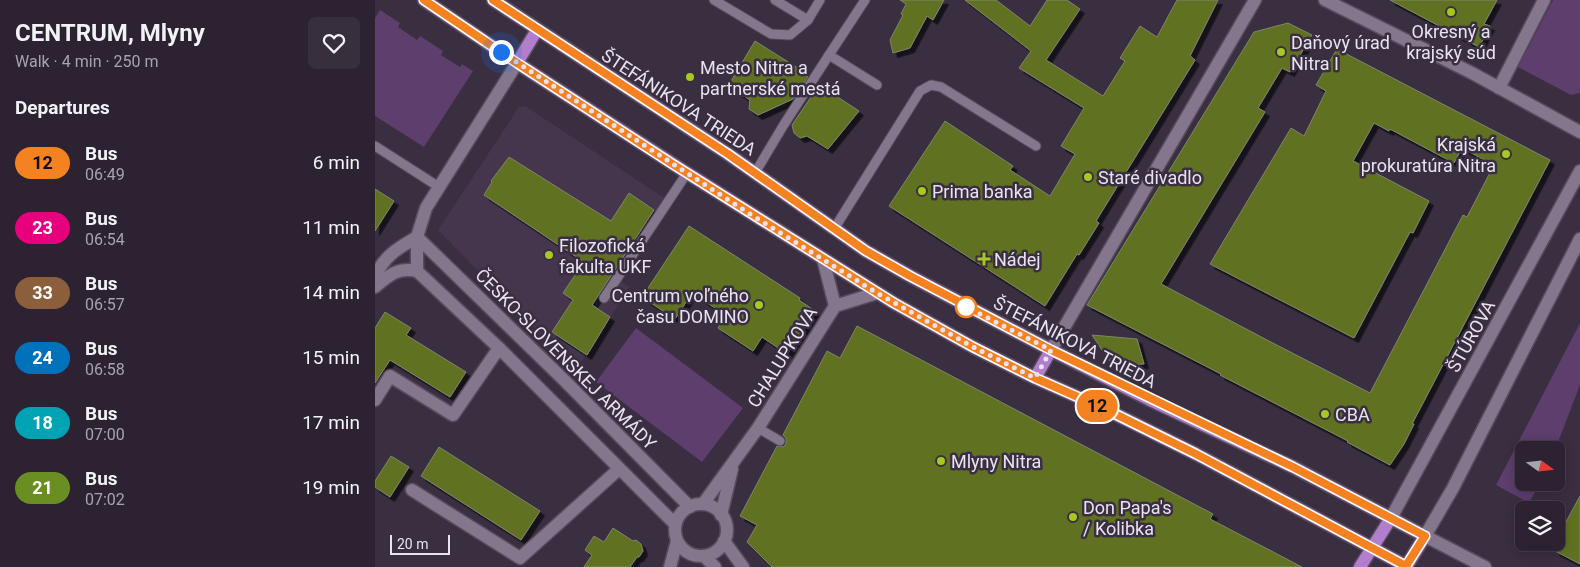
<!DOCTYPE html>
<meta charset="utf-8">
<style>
body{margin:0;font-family:Roboto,sans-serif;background:#382f3d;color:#f1f3f6;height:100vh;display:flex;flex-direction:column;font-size:19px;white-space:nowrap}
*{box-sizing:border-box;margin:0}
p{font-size:16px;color:#a6a4ab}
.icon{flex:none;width:28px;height:28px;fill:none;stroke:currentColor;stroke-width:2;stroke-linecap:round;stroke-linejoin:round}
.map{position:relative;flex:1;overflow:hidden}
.drawer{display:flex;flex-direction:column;background:#2c2231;width:375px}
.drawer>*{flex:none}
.badge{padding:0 10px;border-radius:16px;font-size:18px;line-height:32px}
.needle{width:32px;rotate:105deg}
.tools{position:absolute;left:1140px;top:441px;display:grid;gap:10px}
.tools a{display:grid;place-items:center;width:50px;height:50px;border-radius:8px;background:#2c2231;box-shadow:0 2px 12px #0003,0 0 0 1px #483f4d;font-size:25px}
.scale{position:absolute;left:15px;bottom:12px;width:60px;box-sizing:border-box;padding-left:5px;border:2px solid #eae2ef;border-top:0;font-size:14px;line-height:18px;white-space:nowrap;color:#eae2ef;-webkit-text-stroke:4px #3a2e41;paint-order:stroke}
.you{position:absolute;width:25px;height:25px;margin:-12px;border:4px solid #fff;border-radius:50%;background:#1a73e8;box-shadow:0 0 0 8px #1a73e833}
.map>.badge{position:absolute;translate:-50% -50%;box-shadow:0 0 0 2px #fff}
h2{padding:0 15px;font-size:19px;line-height:45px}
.round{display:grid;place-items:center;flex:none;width:52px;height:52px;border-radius:8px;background:#382f3d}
.headline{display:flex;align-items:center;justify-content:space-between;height:85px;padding:0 15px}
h1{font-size:24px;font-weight:700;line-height:38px}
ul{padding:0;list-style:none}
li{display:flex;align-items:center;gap:15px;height:65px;padding:0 15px}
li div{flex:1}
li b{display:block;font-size:19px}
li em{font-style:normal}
li .badge{min-width:55px;font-weight:700;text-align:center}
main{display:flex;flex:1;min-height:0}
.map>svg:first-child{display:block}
</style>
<main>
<section class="drawer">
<div class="headline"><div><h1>CENTRUM, Mlyny</h1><p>Walk · 4 min · 250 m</p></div><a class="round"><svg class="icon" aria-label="heart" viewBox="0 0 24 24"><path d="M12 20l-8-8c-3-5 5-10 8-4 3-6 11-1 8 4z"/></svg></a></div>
<h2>Departures</h2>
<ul>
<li><span class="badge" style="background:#f58220;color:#111">12</span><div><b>Bus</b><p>06:49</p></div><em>6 min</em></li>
<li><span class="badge" style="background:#e6007e;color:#fff">23</span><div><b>Bus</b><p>06:54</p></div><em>11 min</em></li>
<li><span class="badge" style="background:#8b5e3c;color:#fff">33</span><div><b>Bus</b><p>06:57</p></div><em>14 min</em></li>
<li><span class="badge" style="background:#0072bc;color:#fff">24</span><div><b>Bus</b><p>06:58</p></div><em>15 min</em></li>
<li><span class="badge" style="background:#00a3b4;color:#fff">18</span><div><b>Bus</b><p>07:00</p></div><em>17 min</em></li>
<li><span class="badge" style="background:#6b8e23;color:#fff">21</span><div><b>Bus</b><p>07:02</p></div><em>19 min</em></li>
</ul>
</section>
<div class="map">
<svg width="1205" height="567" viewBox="0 0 1205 567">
<defs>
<filter id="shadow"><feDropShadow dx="4.5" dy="4.5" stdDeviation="0" flood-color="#0009"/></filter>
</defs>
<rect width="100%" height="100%" fill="#3a2e41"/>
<polygon fill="#45364e" points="150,106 297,203 246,278 247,282 254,287 248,298 207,361 199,369 63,230 144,107"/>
<g fill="#5d3e6d">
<polygon points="1178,0 1205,0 1205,93 1196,95 1143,67"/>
<polygon points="5,10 25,23 23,27 42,40 45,36 68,51 66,55 85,67 87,64 98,71 49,147 0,116 0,18"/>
<polygon points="1205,323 1205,385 1180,450 1149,450 1149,482 1165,483 1154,503 1121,485"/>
<polygon points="261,328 368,408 327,462 221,382"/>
</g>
<g fill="#607221" stroke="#7e856d" filter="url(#shadow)">
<polygon points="525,0 569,0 558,20 552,16 535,48 518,53 515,40 528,15 526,14 531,4"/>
<polygon points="590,0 621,0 655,26 672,0 692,0 705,9 671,60 728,96 750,61 745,58 765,26 782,37 802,0 843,0 815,56 820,60 721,221 724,223 704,255 702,254 670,306 514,206 570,121 638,166 635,170 675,196 700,154 686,146 709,108 644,68 656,51"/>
<polygon points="1015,0 1122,0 1109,24 1115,26 1104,47"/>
<polygon points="913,23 937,35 915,72 907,68 883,108 890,112 786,284 892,340 995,393 1088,215 1092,217 1119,165 1087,148 1079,163 1015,129 1014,131 999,123 978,161 1054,201 1038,233 1035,232 979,338 835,264 916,128 929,136 951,91 941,85 962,49 1175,160 1037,424 1039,424 1029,444 1015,465 972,442 973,441 845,375 846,374 712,305 879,32"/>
<polygon points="380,41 426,70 425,71 433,77 418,99 383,115 374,109 375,100 353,86"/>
<polygon points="443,84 484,111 453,149 432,136 425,138 419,133 417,125 442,88 439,89"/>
<polygon points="134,157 236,221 254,193 279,210 217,305 235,317 212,355 177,332 198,300 188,293 209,262 109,195 117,182 116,181"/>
<polygon points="0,189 19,201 0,231"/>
<polygon points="314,226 425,298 424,300 440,311 412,354 387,337 378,351 343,328 351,315 317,293 300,319 267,297"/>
<polygon points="10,312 36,328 31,335 91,372 75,397 15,360 0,383 0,328"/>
<polygon points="482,326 838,514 835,519 927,567 397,567 372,542 382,525 365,516 402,446 408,447 411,444 411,438 408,435 452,351 465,358"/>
<polygon points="717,335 762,339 769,364 743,365 735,362"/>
<polygon points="64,447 165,511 146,540 46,476"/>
<polygon points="16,456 34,467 15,497 0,487 0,481"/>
<polygon points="1205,496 1205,564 1180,551 1182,548 1178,546"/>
<polygon points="238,528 258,541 261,540 266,544 268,551 264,557 262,557 255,567 209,567 217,555 210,550 219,536 229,542"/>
</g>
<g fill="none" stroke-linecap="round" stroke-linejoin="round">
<g stroke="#554b5b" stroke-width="11">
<g id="lane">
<polyline points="339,0 396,34 415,35 433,20 445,0"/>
<polyline points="400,0 433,20"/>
<polyline points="454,55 490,0"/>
<polyline points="0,146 64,187"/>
<polyline points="380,173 408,126 454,55 502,85"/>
<polyline points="459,229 545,91 556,85 566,87 661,146"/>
<polyline points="229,298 312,173"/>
<polyline points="383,428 405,441"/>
</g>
</g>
<g stroke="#554b5b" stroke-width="15">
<g id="street">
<polyline points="950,0 1097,73 1205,132"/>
<polyline points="1124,88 1169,0"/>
<polyline points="448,259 460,306"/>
<polyline points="42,271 124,348 300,524"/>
<polyline points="42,271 42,237 51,208 142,63"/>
<path d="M0 277C9 256 23 248 42 237L188 379 315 507"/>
<path d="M0 287C14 275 23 267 42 271"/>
<polyline points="676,350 880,0"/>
<polyline points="0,400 15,376 78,415 124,348"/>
<polyline points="37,490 145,558 244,469"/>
<polyline points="328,504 383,428 460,306 502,293"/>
<circle cx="326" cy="530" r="26"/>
<polyline points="346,515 357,469"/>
<polyline points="1050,536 1110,567"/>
<polyline points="349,541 368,567"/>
<polyline points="329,556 340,567"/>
<polyline points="295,567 302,541"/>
</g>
</g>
<g stroke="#554b5b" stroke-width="15">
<g id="secondary">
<polyline points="1016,518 1205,171"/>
<polyline points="1050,536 1078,488 1205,239"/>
</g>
</g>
<g stroke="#554b5b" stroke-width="15">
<g id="primary">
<polyline points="49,0 142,63 312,173 519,303 598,347 660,378 730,409 821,454 1031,566"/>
<polyline points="118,0 353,154 491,251 535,276 676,350 775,400 918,467 1050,536 1031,567"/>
<polyline points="142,63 162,30"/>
<polyline points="660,378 676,350"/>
<polyline points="985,567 1016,518"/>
</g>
</g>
<use href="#lane" stroke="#84768c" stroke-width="9"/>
<use href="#street" stroke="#84768c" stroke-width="12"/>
<use href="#secondary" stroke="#84768c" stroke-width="12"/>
<use href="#primary" stroke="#b17dcc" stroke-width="12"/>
</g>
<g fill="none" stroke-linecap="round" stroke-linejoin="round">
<g stroke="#fff" stroke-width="11">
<polyline id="line" points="49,0 142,63 296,163 519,303 598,347 660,378 730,409 821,454 1031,566 1050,536 918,467 676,350 535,276 491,251 353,154 118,0"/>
</g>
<use href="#line" stroke="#f58220" stroke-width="8"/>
<polyline stroke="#eae2ef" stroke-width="5" stroke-dasharray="0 9" points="126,52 375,214 502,293 598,347 660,378 676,350 589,306 591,307"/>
</g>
<g fill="#a6c820" stroke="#3a2e41" stroke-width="2">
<circle cx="1076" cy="12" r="5"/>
<circle cx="906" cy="52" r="5"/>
<circle cx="315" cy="77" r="5"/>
<circle cx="1131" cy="154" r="5"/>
<circle cx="713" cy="177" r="5"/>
<circle cx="547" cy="191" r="5"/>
<circle cx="174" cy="255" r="5"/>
<path d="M606.5 251.5h5v5h5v5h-5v5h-5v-5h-5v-5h5z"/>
<circle cx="384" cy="305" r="5"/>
<circle cx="950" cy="414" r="5"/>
<circle cx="566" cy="461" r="5"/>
<circle cx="698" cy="517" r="5"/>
</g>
<circle fill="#fff" stroke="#f58220" stroke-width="2.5" cx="591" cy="307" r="10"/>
<g text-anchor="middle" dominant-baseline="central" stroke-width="5" stroke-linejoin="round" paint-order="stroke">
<g font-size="18" fill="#eae2ef" stroke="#3a2e41" text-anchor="start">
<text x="1076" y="31" text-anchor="middle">Okresný a<tspan x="1076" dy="21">krajský súd</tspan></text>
<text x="916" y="42">Daňový úrad<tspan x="916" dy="21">Nitra I</tspan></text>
<text x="325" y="67">Mesto Nitra a<tspan x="325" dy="21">partnerské mestá</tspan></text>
<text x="1121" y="144" text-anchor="end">Krajská<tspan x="1121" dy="21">prokuratúra Nitra</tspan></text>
<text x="723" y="177">Staré divadlo</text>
<text x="557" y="191">Prima banka</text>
<text x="184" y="245">Filozofická<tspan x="184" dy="21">fakulta UKF</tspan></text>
<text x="619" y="259">Nádej</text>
<text x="374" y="295" text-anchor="end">Centrum voľného<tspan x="374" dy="21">času DOMINO</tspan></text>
<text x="960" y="414">CBA</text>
<text x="576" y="461">Mlyny Nitra</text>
<text x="708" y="507">Don Papa's<tspan x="708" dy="21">/ Kolibka</tspan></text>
</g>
<g font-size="18" fill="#eae2ef" stroke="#3a2e41">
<text transform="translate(304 102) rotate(33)">ŠTEFÁNIKOVA TRIEDA</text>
<text transform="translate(1096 336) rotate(-61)">ŠTÚROVA</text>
<text transform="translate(700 342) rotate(27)">ŠTEFÁNIKOVA TRIEDA</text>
<text transform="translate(407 357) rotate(-58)">CHALUPKOVA</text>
<text transform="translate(191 359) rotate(45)">ČESKO-SLOVENSKEJ ARMÁDY</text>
</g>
</g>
</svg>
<div class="tools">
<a><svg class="needle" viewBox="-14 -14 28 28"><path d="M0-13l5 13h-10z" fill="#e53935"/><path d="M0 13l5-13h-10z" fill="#a6a4ab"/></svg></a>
<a><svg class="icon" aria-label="layers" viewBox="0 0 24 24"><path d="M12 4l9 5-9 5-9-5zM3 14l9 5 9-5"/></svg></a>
</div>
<div class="scale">20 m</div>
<div class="you" style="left:126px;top:52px"></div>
<b class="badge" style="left:722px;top:406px;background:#f58220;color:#111">12</b>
</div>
</main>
